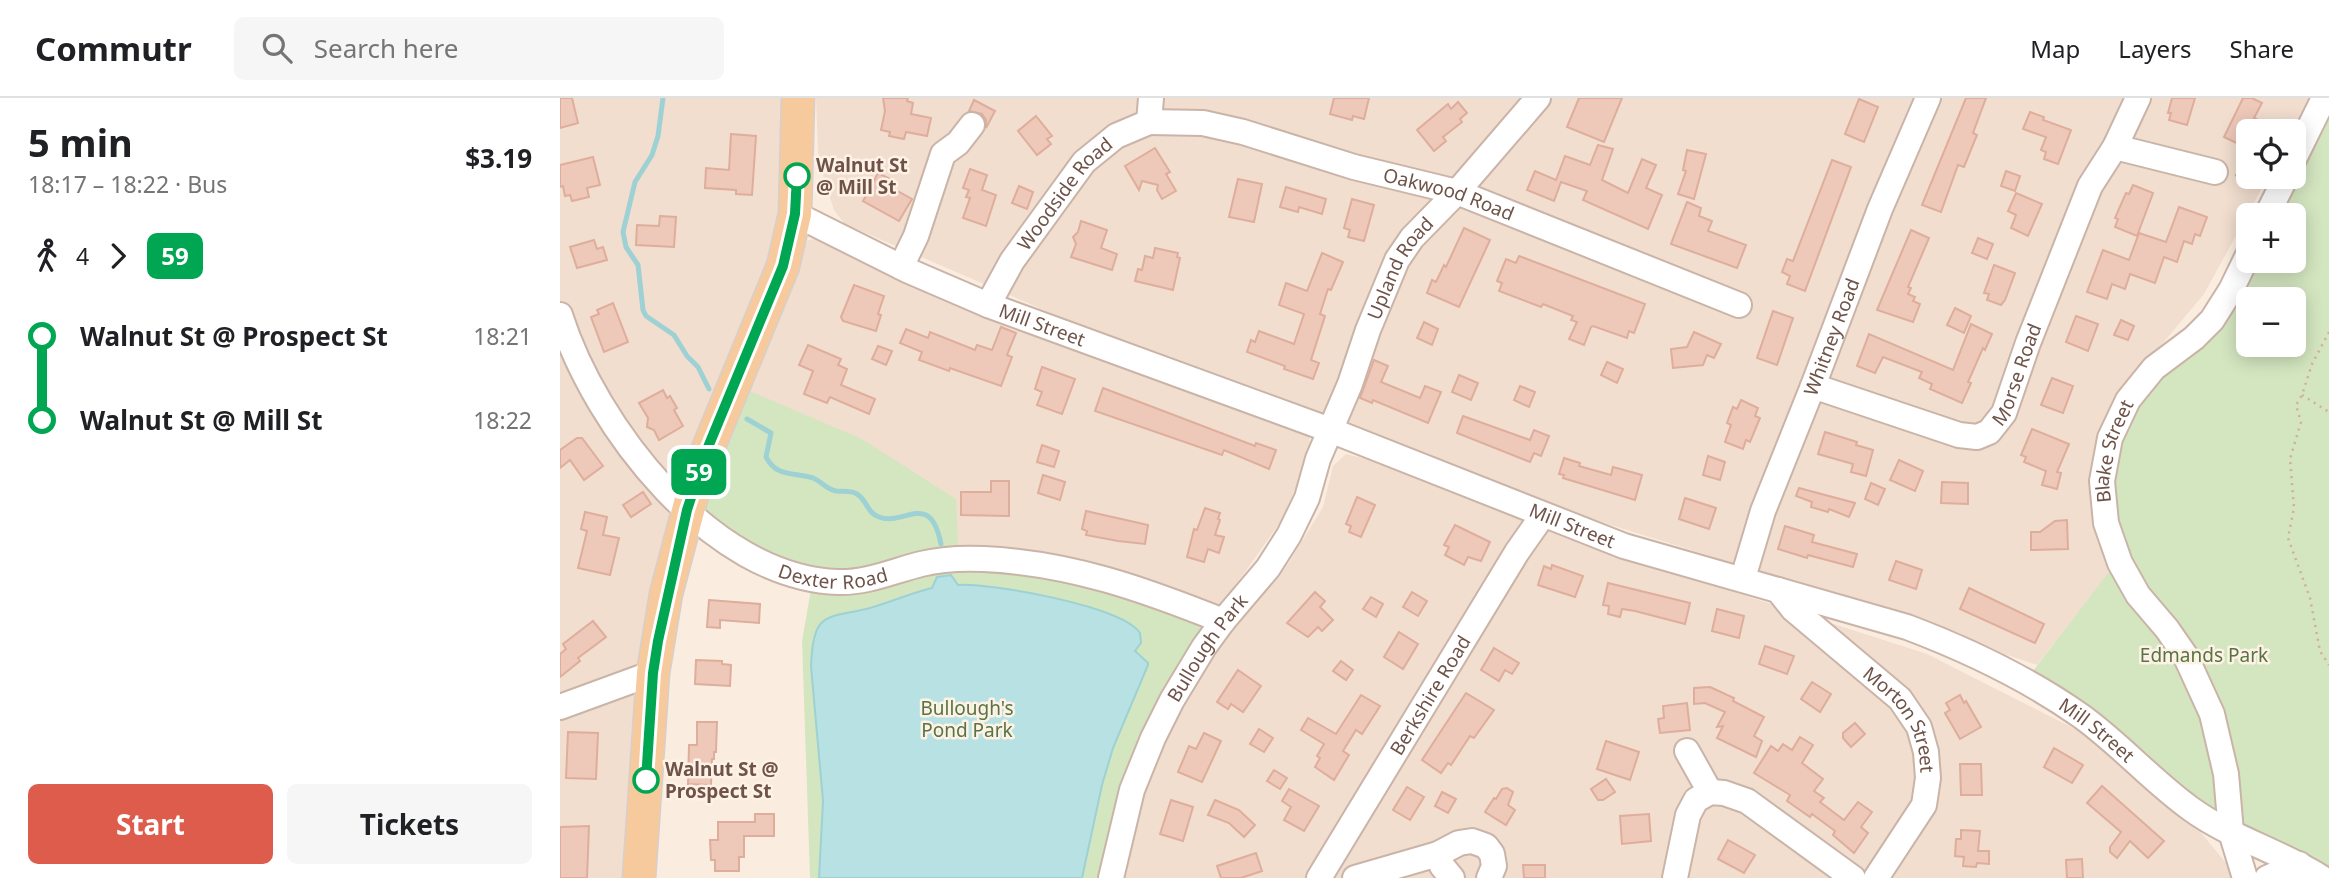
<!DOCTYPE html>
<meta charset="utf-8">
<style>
body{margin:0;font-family:"Noto Sans",sans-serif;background:#f6f6f6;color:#202124;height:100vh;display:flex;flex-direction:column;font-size:26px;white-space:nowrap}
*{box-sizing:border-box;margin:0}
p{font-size:23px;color:#757577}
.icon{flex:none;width:38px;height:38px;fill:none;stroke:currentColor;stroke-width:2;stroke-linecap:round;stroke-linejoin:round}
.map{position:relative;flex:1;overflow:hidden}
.side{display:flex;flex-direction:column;background:#fff;width:560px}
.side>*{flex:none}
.badge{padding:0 14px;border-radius:10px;font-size:24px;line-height:46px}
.buttons{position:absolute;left:1676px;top:21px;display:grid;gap:14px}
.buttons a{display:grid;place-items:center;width:70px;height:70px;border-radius:10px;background:#fff;box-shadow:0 4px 18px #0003;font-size:35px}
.map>.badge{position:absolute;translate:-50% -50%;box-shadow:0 0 0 4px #fff}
.legs{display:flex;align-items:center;gap:10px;height:77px;padding:0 28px;font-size:23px}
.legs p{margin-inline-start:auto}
.head{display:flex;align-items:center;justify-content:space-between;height:119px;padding:0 28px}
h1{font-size:38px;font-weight:700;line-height:52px}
.action{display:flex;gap:14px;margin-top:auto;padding:14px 28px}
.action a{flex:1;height:80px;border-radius:10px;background:#de5c4c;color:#fff;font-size:28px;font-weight:700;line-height:80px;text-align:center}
.action a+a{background:#f6f6f6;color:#202124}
ul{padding:0 28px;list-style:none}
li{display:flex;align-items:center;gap:24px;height:84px;font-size:26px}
li i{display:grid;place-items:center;width:10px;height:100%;margin:0 9px;background:currentColor}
li i::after{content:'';width:18px;height:18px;margin:-9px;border:5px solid;border-radius:50%;background:#fff}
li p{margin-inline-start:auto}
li:first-child i{background:linear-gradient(#0000 50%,currentColor 0)}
li:last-child i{background:linear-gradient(currentColor 50%,#0000 0)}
header{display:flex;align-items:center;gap:42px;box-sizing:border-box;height:98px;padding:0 35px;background:#fff;border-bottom:2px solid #e0e0e0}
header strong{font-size:33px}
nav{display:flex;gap:38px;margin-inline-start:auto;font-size:24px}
.search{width:490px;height:63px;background:#f6f6f6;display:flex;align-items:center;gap:18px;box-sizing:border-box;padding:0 24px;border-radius:10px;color:#757577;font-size:26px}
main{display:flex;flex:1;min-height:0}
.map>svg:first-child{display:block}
</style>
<header>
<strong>Commutr</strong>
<div class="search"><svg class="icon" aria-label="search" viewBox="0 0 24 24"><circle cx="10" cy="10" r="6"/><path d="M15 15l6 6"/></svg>Search here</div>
<nav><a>Map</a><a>Layers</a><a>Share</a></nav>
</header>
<main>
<section class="side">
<div class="head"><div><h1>5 min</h1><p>18:17 – 18:22 · Bus</p></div><b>$3.19</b></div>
<div class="legs"><svg class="icon" aria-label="walk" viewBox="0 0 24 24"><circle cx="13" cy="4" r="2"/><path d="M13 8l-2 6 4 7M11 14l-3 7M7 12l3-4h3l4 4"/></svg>4<svg class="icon" aria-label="forward" viewBox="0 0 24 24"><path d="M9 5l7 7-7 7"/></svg><b class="badge" style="background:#00a651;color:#fff">59</b></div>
<ul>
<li><i style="color:#00a651"></i><b>Walnut St @ Prospect St</b><p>18:21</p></li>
<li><i style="color:#00a651"></i><b>Walnut St @ Mill St</b><p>18:22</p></li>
</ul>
<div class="action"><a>Start</a><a>Tickets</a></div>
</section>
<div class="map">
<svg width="1769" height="780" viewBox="0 0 1769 780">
<rect width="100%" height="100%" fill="#faede0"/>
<g fill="#f1decf">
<polygon points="0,0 229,0 227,44 217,138 138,342 76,780 0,780"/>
<polygon points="256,0 1750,0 1732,33 1689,33 1689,79 1708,79 1644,196 1558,299 1538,347 1531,404 1539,446 1552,471 1477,567 1228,482 1025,419 530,232 285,126 274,112 264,81 258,54"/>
<polygon points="262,140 749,336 751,355 721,423 661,508 604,489 398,450 185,291 240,153 248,142"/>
<polygon points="786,356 806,361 1171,493 1367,556 1525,636 1633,725 1671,771 1672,780 564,780 585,694 613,623 664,540 728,466 763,409 773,368"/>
</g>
<g fill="#d4e6c0" fill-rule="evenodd">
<path d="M1769 0V780L1711 752 1466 582 1558 462 1550 340 1689 163H1734V117H1707L1734 61ZM1689 201H1734V247H1689Z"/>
<polygon points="173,286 302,341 396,401 399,461 420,461 663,523 622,583 551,780 250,780 242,543 253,480 127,412"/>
</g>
<path fill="#b7e1e2" stroke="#9ed1d3" stroke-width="2" d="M391 477 398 487C431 485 563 508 580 535L581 545 575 553 588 565V567L553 650 542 687 522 780H259L263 703 251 568C253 512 266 521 310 510 331 504 351 495 372 490L377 479Z"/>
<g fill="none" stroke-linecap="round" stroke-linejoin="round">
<g stroke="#9ed1d3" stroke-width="5">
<polyline points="103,0 98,38 92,57 75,84 63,134 66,149 78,167 83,212 86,218 114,237 127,258 138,269 149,291"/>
<path d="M187 321 211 335 206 359C217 380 234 374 253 380 261 383 266 391 276 393 283 394 290 392 297 396 307 402 307 415 319 419 344 429 370 391 381 446"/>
</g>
</g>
<g fill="#eec9ba" stroke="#dfad9b" stroke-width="2">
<polygon points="0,0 12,0 18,25 0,30"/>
<polygon points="323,0 348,0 347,3 353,5 351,16 371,20 367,38 346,34 344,41 329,38 330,34 321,32 325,13"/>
<polygon points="774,0 809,0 804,21 793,18 792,22 770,16"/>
<polygon points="1019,0 1062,0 1044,44 1007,29"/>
<polygon points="1406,0 1426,0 1413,35 1417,37 1404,69 1398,67 1381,114 1362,107"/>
<polygon points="1612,0 1635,0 1627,27 1609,22 1611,15 1608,15"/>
<polygon points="1683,0 1692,0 1702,5 1694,20 1700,23 1695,33 1689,33 1689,51 1664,39"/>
<polygon points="1299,1 1318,9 1304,44 1285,36"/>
<polygon points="414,2 435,13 426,30 426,22 422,16 409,13"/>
<polygon points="898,4 907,15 900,21 902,24 883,39 886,43 874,53 857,32 888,6 891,11"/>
<polygon points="1470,14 1484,19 1483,22 1511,32 1498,66 1484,61 1486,54 1481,52 1486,39 1463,31"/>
<polygon points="476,18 492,38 487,41 491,46 477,57 458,33"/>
<polygon points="171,36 196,38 192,97 176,96 176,92 145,90 146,70 169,72"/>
<polygon points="1038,47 1053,51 1042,82 1068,95 1082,61 1096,67 1086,90 1102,97 1088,131 1023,102 1027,93 1001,84 994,103 967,92 975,73 996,82 1005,58 1030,67"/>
<polygon points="595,50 610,74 606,76 616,93 602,101 597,92 598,87 582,83 579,92 565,68"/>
<polygon points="1127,52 1146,56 1134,101 1118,96 1126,73 1123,72"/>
<polygon points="33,59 40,87 27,90 29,99 12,103 10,97 5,98 3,88 0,89 0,67"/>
<polygon points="1272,62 1291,69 1245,193 1227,186 1230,178 1222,174 1227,161 1233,163"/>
<polygon points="410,71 427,77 422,92 436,97 426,128 403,120 410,100 406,99 409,92 403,90"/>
<polygon points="1446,73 1460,78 1455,93 1441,88"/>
<polygon points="318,75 330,81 327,87 352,101 339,123 303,103"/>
<polygon points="678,81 702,86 694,124 669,119"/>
<polygon points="1573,87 1593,95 1577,138 1555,129 1558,121 1555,120 1566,95 1569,96"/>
<polygon points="459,88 473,94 467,111 452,105"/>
<polygon points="726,89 766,101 762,116 739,109 738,114 720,109"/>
<polygon points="1456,95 1482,106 1468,138 1451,130 1456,117 1448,113"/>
<polygon points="792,101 814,107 804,143 788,139 790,132 784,130"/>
<polygon points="1127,104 1141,110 1139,118 1152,123 1148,133 1186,147 1177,170 1111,146"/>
<polygon points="1619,109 1647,119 1640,138 1635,136 1632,146 1624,143 1617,164 1604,159 1595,185 1570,176 1565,191 1552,186 1547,201 1527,194 1543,152 1569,162 1579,135 1606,144"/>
<polygon points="100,118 116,119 114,149 76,147 77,127 99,128"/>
<polygon points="521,123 547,132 541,150 557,156 552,172 511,159 516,146 513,139 518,134"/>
<polygon points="904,130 930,142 899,209 867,195 872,182 876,184 884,167 886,169"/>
<polygon points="1351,132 1369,140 1348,189 1351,190 1348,196 1355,199 1353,203 1360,206 1353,224 1317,212"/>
<polygon points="1418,140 1433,146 1427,161 1412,155"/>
<polygon points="34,142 37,151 43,149 47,162 17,170 10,149"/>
<polygon points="595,150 618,155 617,159 620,160 613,192 575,183 578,171 582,172 585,158 593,160"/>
<polygon points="762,155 783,164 771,192 768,191 760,216 765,218 751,262 759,265 753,281 724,271 725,268 687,254 691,242 695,244 699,233 734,246 744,216 719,207 726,185 747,193"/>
<polygon points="959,158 1085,206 1074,235 1069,233 1067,240 1033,228 1031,229 1024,247 1009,241 1017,224 1011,222 1013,218 983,206 981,209 939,193 942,185 937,183 946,161 956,165"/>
<polygon points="1434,167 1455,175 1445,202 1441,207 1427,202 1429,196 1424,195"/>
<polygon points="294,187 324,198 318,216 321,217 316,233 283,223 281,219"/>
<polygon points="53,205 68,244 44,254 31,219 39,216 37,212"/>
<polygon points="1395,210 1411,218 1404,235 1387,227"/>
<polygon points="1213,213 1233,220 1217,267 1197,260"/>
<polygon points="1516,218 1538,226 1528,253 1506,244"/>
<polygon points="1561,222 1574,228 1568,242 1554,237"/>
<polygon points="864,224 878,231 872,247 857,240"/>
<polygon points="1411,226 1432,236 1425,252 1423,250 1408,284 1411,285 1402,305 1370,291 1372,286 1359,280 1362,274 1323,259 1315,275 1297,268 1309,236 1393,272"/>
<polygon points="441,229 456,235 447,257 452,259 441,288 390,270 389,273 359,262 362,254 340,245 346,231 368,240 370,234 415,252 417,247 432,252"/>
<polygon points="1134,234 1161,246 1154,260 1147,257 1143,267 1113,270 1111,251 1127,249"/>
<polygon points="248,247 281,261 278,267 287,271 281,287 315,301 309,316 270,299 267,305 244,296 253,273 239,267"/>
<polygon points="318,248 332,253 326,267 312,261"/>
<polygon points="814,262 828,268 821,284 860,300 865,288 881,294 868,325 813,302 812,305 800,300"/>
<polygon points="1047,264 1063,271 1057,285 1041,277"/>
<polygon points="482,269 515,281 502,316 477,307 482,294 475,291"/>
<polygon points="899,277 918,285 911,302 892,294"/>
<polygon points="1492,280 1513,288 1503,315 1481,307"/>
<polygon points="960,288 975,294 969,309 954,302"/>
<polygon points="543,290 695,348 696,345 716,352 709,371 664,352 662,357 535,313"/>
<polygon points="103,292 107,300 110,298 117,310 114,312 123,328 99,342 94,332 87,329 88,320 79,305"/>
<polygon points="1181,302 1198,310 1195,318 1200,320 1190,344 1186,342 1183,351 1165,344 1171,327 1167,325 1173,309 1177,311"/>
<polygon points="903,318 970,342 974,332 989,338 981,358 974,355 970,364 897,335"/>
<polygon points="1472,331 1509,346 1497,374 1501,375 1497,391 1482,387 1486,373 1464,364 1466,359 1461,357"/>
<polygon points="1265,334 1297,344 1296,347 1313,352 1306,378 1291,374 1293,366 1258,356"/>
<polygon points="17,340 22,340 43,368 24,382 10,362 0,370 0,352"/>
<polygon points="482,347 499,353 494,369 477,364"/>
<polygon points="1148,358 1165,364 1160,382 1143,377"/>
<polygon points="1004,360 1020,365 1019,368 1051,377 1053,369 1082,377 1075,402 1003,380 1004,377 999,376"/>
<polygon points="1339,362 1363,373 1355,393 1330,382"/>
<polygon points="483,377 505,384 500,402 478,395"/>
<polygon points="431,383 449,383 449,418 401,417 401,394 431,394"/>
<polygon points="1382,384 1408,385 1408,406 1381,405"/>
<polygon points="1311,385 1325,391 1318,407 1305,401"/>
<polygon points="1239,390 1295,405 1289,419 1269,411 1268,414 1251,409 1252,404 1236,398"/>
<polygon points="83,394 91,406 71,419 63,407"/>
<polygon points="797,399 815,407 801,439 789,434 791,428 786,426"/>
<polygon points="1125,400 1156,410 1149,431 1119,421"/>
<polygon points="645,410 660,415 658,421 660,422 655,437 664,439 659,455 648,451 644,464 627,459 634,431 637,432"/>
<polygon points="526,413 588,427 585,446 558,443 526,437 527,433 522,431"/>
<polygon points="25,414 47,419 43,437 59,440 50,477 18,470 27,433 21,431"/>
<polygon points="1507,422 1508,451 1471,452 1471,434 1480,434 1495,423"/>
<polygon points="895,427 930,444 921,463 908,459 904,467 885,457 889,449 884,447"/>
<polygon points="1225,428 1254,437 1252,444 1297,456 1293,469 1248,457 1247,460 1218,451"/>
<polygon points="1336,463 1362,472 1356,491 1329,482"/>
<polygon points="992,467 1023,478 1015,499 978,487 984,468 991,471"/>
<polygon points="1048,485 1130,505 1125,526 1075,513 1062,511 1060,519 1048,516 1049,508 1043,507"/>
<polygon points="1409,490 1484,526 1475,545 1400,511"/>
<polygon points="755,494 765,503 760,509 773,522 762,533 758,529 748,539 727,525"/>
<polygon points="852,494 867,503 858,518 843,509"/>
<polygon points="811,499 823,506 816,519 803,511"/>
<polygon points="149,502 200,506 199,525 160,522 160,530 147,529"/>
<polygon points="1157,511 1184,518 1179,540 1152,533"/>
<polygon points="33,523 46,539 18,560 20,563 0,579 0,556 6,551 3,546"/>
<polygon points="839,534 858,546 843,571 824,559"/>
<polygon points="1205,548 1234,558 1227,576 1199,566"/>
<polygon points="934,550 959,565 952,576 945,572 939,583 921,572"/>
<polygon points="136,562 162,563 162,566 171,567 170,588 135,586"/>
<polygon points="781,563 793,572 786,582 773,573"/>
<polygon points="678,572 701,588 683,614 671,606 668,611 657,604"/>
<polygon points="1252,584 1271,596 1260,614 1241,601"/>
<polygon points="1150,589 1174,600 1173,603 1204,619 1194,638 1202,643 1196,659 1157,640 1163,628 1157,629 1165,614 1145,605 1134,606 1134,590"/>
<polygon points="906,595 934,612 914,640 910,638 891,667 888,665 881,675 862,662"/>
<polygon points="801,597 820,608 802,636 796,632 783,653 789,657 774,682 755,669 760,660 757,658 764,646 741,632 748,620 776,636"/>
<polygon points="1400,597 1404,605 1406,603 1421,629 1400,641 1385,615 1390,612 1386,605"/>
<polygon points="1127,605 1130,632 1100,635 1098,621 1104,620 1103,608"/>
<polygon points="137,624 157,624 156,654 154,654 154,661 152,661 151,687 128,686 129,647 137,647"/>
<polygon points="1295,625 1305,636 1291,649 1283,640 1283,635"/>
<polygon points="699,631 713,640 704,654 690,646"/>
<polygon points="8,634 38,635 36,681 6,680"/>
<polygon points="644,635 661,643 642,684 618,674 629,648 636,651"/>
<polygon points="1240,639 1253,647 1242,665 1263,681 1254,693 1264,700 1260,704 1284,722 1298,704 1312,714 1301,729 1308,735 1294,755 1273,737 1275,733 1252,716 1250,719 1227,703 1230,697 1194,675 1211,648 1218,653 1223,646 1232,652"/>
<polygon points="1046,643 1079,654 1070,682 1037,671"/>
<polygon points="1494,650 1523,667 1512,685 1484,669"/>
<polygon points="1400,666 1421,666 1422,697 1401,697"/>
<polygon points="714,672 727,680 720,691 707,683"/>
<polygon points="1046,681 1055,694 1043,702 1038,702 1031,691"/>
<polygon points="1542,688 1604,743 1588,760 1570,743 1557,760 1550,754 1550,749 1561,734 1527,705"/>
<polygon points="847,689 864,699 850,722 833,712"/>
<polygon points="947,690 953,694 948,707 955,712 946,727 925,714 934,700 936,701 942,691"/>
<polygon points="729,691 759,708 744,733 724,722 731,709 722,703"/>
<polygon points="882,694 896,701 888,715 875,708"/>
<polygon points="611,702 633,709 623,743 600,736"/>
<polygon points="655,702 679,712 695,727 684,739 669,725 648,717"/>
<polygon points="195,716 214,716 214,738 184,738 184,759 179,759 179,773 155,773 155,762 151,762 150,742 158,742 158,724 195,724"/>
<polygon points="1089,716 1091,743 1062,746 1060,718"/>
<polygon points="29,728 27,780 0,780 0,729"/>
<polygon points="1401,732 1420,733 1418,753 1429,753 1429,766 1417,765 1416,769 1403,768 1404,759 1395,758 1396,741 1401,741"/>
<polygon points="1168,742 1195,757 1184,775 1158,761"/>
<polygon points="696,755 702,773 681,780 661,780 657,768"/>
<polygon points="1522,761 1523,780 1507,780 1506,762"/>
<polygon points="963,767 985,767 985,780 964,780"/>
</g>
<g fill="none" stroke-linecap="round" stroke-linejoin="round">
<g stroke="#cab4a8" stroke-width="28">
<g id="minor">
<path id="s1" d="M589 24 643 25 683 34 794 69 897 94 1179 207"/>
<polyline points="1555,49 1655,74"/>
<polyline points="1734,61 1764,0"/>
<path id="s2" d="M235 116 349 173 428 207 770 332 1064 448 1347 529C1408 552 1467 580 1521 618 1560 646 1592 683 1631 711 1671 740 1720 753 1762 780"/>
<polyline points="1707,117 1726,79"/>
<polyline points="341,169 356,138 383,56 398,45 412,27"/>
<path id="s3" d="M428 207 452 163 524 64 556 38 589 24 591 0"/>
<path id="s4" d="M0 217C35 328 151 480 278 484 307 485 333 473 361 466 381 461 403 460 424 461 510 465 583 491 663 523"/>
<path id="s5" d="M1253 288 1399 337 1417 339 1429 334 1444 315 1468 245 1530 88 1555 49 1578 0"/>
<path id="s6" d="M1183 480 1203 413 1253 288 1320 111 1368 0"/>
<path id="s7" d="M1218 492 1233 511 1340 601 1359 629 1366 654 1368 680 1364 707 1316 780"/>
<polyline points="0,609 93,575"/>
<polyline points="1127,653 1150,694"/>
<polyline points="878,756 882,768 892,780"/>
<path id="s8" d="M551 780 572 692 593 640 612 602 644 549 663 523 708 470 729 437 747 400 758 361 790 286 808 232 837 162 852 140 897 94 978 0"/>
<path id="s9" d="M759 780 957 454 983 417"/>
<polyline points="795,780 878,756 899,745 912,743 926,748 932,756 934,768 929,780"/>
<polyline points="1115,780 1128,717 1136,702 1150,694 1164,695 1187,703 1293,780"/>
<path id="s10" d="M1685 780 1671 734 1666 676 1652 616 1625 557 1607 531 1578 497 1560 465 1546 425 1542 383 1550 340 1568 302 1594 270 1634 240 1652 222 1671 192 1689 155"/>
<polyline points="1707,780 1739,766"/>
</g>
</g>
<g stroke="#d7cfcc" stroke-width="35">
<polyline id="major" points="79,780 93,575 106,496 138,375 223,168 235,116 238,0"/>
</g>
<g stroke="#d2ac9e" stroke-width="2.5" stroke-dasharray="2 5" stroke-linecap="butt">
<polyline points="1675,77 1689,78"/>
<polyline points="1692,79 1701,79"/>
<polyline points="1769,234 1752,266 1742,297 1736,307 1741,324 1730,361 1734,410 1728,440 1750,500 1760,553 1769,567"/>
<polyline points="1742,297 1769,314"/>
</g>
<use href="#minor" stroke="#fff" stroke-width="24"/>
<use href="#major" stroke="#f6ca9c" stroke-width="32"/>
</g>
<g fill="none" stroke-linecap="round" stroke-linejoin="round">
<g stroke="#fff" stroke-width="16">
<polyline id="line-1" points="86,682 93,575 98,543 127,412 146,354 223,168 235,116 237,78"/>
</g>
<use href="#line-1" stroke="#00a651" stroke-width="10"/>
</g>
<g fill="#fff" stroke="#00a651" stroke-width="3.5">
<circle cx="237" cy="78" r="12"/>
<circle cx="86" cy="682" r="12"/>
</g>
<g text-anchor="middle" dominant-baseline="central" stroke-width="5" stroke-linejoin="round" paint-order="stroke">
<g font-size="19" font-weight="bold" fill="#6f5349" stroke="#fef2e6" text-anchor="start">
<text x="256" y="67">Walnut St<tspan x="256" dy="22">@ Mill St</tspan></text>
<text x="105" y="671">Walnut St @<tspan x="105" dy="22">Prospect St</tspan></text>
</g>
<g font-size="19" fill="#6f5349" stroke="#fef2e6">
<text stroke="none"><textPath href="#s3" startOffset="136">Woodside Road</textPath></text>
<text stroke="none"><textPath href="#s1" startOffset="310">Oakwood Road</textPath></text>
<text stroke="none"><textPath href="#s8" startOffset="682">Upland Road</textPath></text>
<text stroke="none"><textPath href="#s2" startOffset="271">Mill Street</textPath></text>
<text stroke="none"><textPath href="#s6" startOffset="257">Whitney Road</textPath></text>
<text stroke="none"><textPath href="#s5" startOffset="250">Morse Road</textPath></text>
<text stroke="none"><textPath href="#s10" startOffset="462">Blake Street</textPath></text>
<text stroke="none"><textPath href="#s2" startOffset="838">Mill Street</textPath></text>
<text stroke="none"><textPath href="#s4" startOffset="401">Dexter Road</textPath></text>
<text stroke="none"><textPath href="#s8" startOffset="252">Bullough Park</textPath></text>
<text stroke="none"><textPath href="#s9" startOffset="214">Berkshire Road</textPath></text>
<text stroke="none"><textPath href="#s7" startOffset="182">Morton Street</textPath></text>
<text stroke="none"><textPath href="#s2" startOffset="1405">Mill Street</textPath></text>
</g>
<g font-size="19" fill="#577542" stroke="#fef2e6">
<text x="1644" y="557">Edmands Park</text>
<text x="407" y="610">Bullough's<tspan x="407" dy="22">Pond Park</tspan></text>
</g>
</g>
</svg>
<div class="buttons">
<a><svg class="icon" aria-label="locate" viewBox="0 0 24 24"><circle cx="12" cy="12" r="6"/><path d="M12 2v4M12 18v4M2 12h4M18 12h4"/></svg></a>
<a>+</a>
<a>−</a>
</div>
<b class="badge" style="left:139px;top:374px;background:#00a651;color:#fff">59</b>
</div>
</main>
